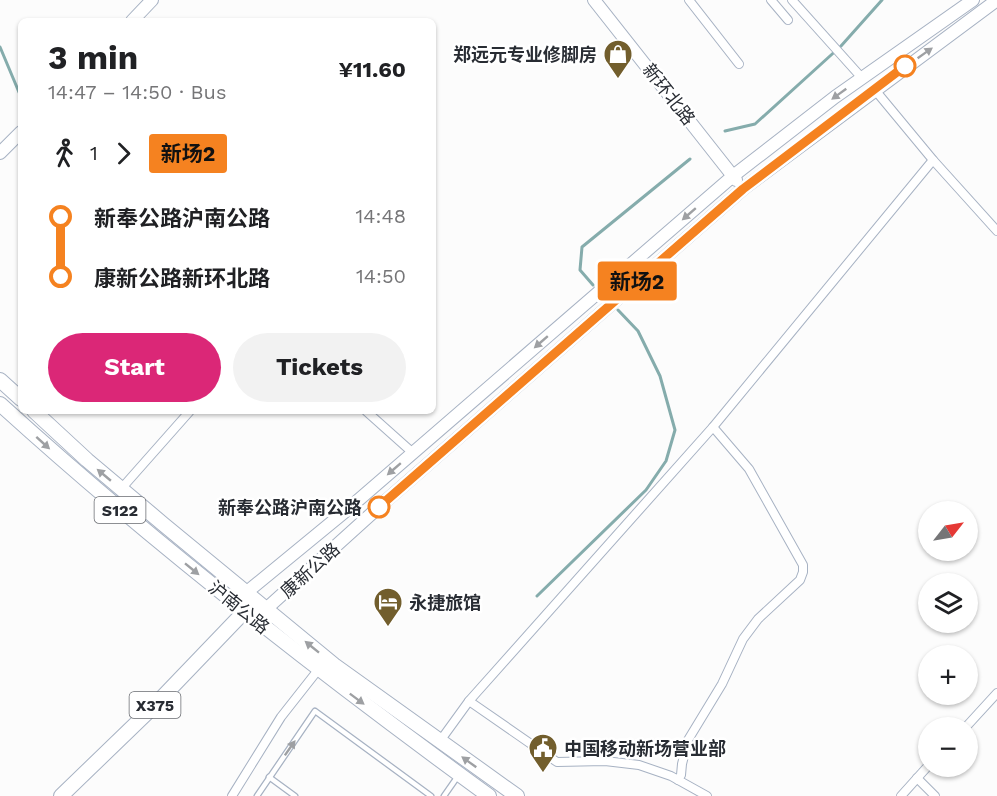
<!DOCTYPE html>
<meta charset="utf-8">
<style>
body{margin:0;font-family:"Work Sans","Noto Sans SC",sans-serif;background:#f2f2f2;color:#202124;height:100vh;display:flex;flex-direction:column;font-size:22px;white-space:nowrap}
*{box-sizing:border-box;margin:0}
p{font-size:20px;color:#757577}
.icon{flex:none;width:33px;height:33px;fill:none;stroke:currentColor;stroke-width:2;stroke-linecap:round;stroke-linejoin:round}
.map{position:relative;flex:1;overflow:hidden}
.sheet{position:absolute;left:18px;top:18px;width:418px;height:396px;display:flex;flex-direction:column;background:#fff;border-radius:9px;box-shadow:0 2px 4px #0004}
.sheet>*{flex:none}
.badge{padding:0 12px;border-radius:4px;font-size:21px;line-height:39px}
.needle{width:39px;rotate:59deg}
.controls{position:absolute;left:918px;top:501px;display:grid;gap:12px}
.controls a{display:grid;place-items:center;width:60px;height:60px;border-radius:50%;background:#fff;box-shadow:0 2px 4px #0004;font-size:30px}
.map>.badge{position:absolute;translate:-50% -50%;box-shadow:0 0 0 3px #fff}
.legs{display:flex;align-items:center;gap:9px;height:66px;padding:0 30px;font-size:20px}
.legs p{margin-inline-start:auto}
.overview{display:flex;align-items:center;justify-content:space-between;height:102px;padding:0 30px}
h1{font-size:33px;font-weight:700;line-height:45px}
.action{display:flex;gap:12px;margin-top:auto;padding:12px 30px}
.action a{flex:1;height:69px;border-radius:36px;background:#db2777;color:#fff;font-size:24px;font-weight:700;line-height:69px;text-align:center}
.action a+a{background:#f2f2f2;color:#202124}
ul{padding:0 30px;list-style:none}
li{display:flex;align-items:center;gap:21px;height:60px;font-size:22px}
li i{display:grid;place-items:center;width:9px;height:100%;margin:0 8px;background:currentColor}
li i::after{content:'';width:15px;height:15px;margin:-8px;border:4px solid;border-radius:50%;background:#fff}
li p{margin-inline-start:auto}
li:first-child i{background:linear-gradient(#0000 50%,currentColor 0)}
li:last-child i{background:linear-gradient(currentColor 50%,#0000 0)}
.map>svg:first-child{display:block}
</style>
<div class="map">
<svg width="997" height="796" viewBox="0 0 997 796">
<rect width="100%" height="100%" fill="#fcfcfc"/>
<g fill="none" stroke-linecap="round" stroke-linejoin="round">
<g stroke="#85acac" stroke-width="3">
<polyline points="0,47 21,97"/>
<polyline points="725,131 755,124 841,46 882,0"/>
<polyline points="593,285 580,270 582,247 690,159"/>
<polyline points="537,596 646,490 666,461 675,430 660,376 638,331 618,310"/>
</g>
<g stroke="#a7b2c3" stroke-width="7">
<g id="lane">
<polyline points="269,777 295,796"/>
<polyline points="257,796 315,711 431,796"/>
<polyline points="444,796 458,776"/>
</g>
</g>
<g stroke="#a7b2c3" stroke-width="10">
<g id="street">
<polyline points="689,0 739,64"/>
<polyline points="771,0 788,20"/>
<polyline points="792,0 862,78"/>
<polyline points="875,90 933,160 997,231"/>
<polyline points="366,411 413,453"/>
<polyline points="121,489 190,411"/>
<polyline points="469,701 557,762 605,761 639,765 671,776 707,796"/>
<polyline points="965,728 997,693"/>
<polyline points="440,741 469,701 713,427 933,160"/>
<polyline points="917,778 935,796"/>
<polyline points="678,780 681,775 682,764 688,740 722,684 743,639 758,619 800,580 803,572 803,565 749,469 713,427"/>
<polyline points="232,796 281,717 318,670"/>
<polyline points="901,796 928,766"/>
</g>
</g>
<g stroke="#a7b2c3" stroke-width="14">
<g id="secondary">
<polyline points="594,0 736,180"/>
<polyline points="973,0 835,97 733,176 348,509 247,592 245,611 266,609 380,506 743,189 997,0"/>
<polyline points="132,21 152,0"/>
<polyline points="0,153 21,132"/>
</g>
</g>
<g stroke="#a7b2c3" stroke-width="16">
<g id="primary">
<polyline points="0,380 21,399"/>
<path d="M0 404C155 545 320 673 489 796"/>
<polyline points="34,411 87,460 163,524 334,665 517,796"/>
<polyline points="61,796 150,710 245,611"/>
</g>
</g>
<use href="#lane" stroke="#fff" stroke-width="4.5"/>
<use href="#street" stroke="#fff" stroke-width="8"/>
<use href="#secondary" stroke="#fff" stroke-width="12"/>
<use href="#primary" stroke="#fff" stroke-width="14"/>
</g>
<defs><path id="oneway-solid" d="M-6-.8H1V-3.2L6.5 0L1 3.2V.8H-6Z" transform="scale(1.5)"/></defs>
<g fill="#9ea0a3">
<use href="#oneway-solid" transform="translate(925 53) rotate(-35)"/>
<use href="#oneway-solid" transform="translate(839 94) rotate(144)"/>
<use href="#oneway-solid" transform="translate(689 214) rotate(139)"/>
<use href="#oneway-solid" transform="translate(541 342) rotate(139)"/>
<use href="#oneway-solid" transform="translate(43 443) rotate(42)"/>
<use href="#oneway-solid" transform="translate(394 469) rotate(139)"/>
<use href="#oneway-solid" transform="translate(104 475) rotate(-140)"/>
<use href="#oneway-solid" transform="translate(192 569) rotate(39)"/>
<use href="#oneway-solid" transform="translate(312 647) rotate(-141)"/>
<use href="#oneway-solid" transform="translate(357 699) rotate(37)"/>
<use href="#oneway-solid" transform="translate(290 748) rotate(-55)"/>
<use href="#oneway-solid" transform="translate(469 762) rotate(-144)"/>
</g>
<g fill="none" stroke-linecap="round" stroke-linejoin="round">
<g stroke="#fff" stroke-width="14">
<polyline id="line-1" points="379,507 743,189 905,66"/>
</g>
<use href="#line-1" stroke="#f58220" stroke-width="9"/>
</g>
<defs>
<g id="shop-pin" transform="scale(1.5)"><path d="M0 17L-7.5 6A9.5 9.5 0 1 1 7.5 6Z" fill="#725e2d" stroke="#fff"/><path d="M-5-2.5h2.3a2.7 3.5 0 0 1 5.4 0H5L5.5 6h-11ZM-1.5-2.5h3a1.5 2.3 0 0 0-3 0Z" fill="#fff"/></g>
<g id="hotel-pin" transform="scale(1.5)"><path d="M0 17L-7.5 6A9.5 9.5 0 1 1 7.5 6Z" fill="#725e2d" stroke="#fff"/><path d="M-6-4.5h1.5V1H6V5H4.5V3h-9V5H-6ZM-4 0a1.8 1.8 0 1 1 3.6 0ZM.5 0V-2.5h3Q6-2.5 6 0Z" fill="#fff"/></g>
<g id="civic-pin" transform="scale(1.5)"><path d="M0 17L-7.5 6A9.5 9.5 0 1 1 7.5 6Z" fill="#725e2d" stroke="#fff"/><path d="M-.6-6.5H3V-4.5H.6V-3L4-1V1h2V6H-6V1h2V-1L-.6-3ZM-1.2 2.5V6h2.4V2.5Z" fill="#fff"/></g>
</defs>
<g fill-rule="evenodd">
<use href="#shop-pin" x="618" y="54"/>
<use href="#hotel-pin" x="388" y="602"/>
<use href="#civic-pin" x="543" y="748"/>
</g>
<g fill="#fff" stroke="#f58220" stroke-width="3">
<circle cx="905" cy="66" r="10"/>
<circle cx="379" cy="507" r="10"/>
</g>
<g text-anchor="middle" dominant-baseline="central" stroke-width="5" stroke-linejoin="round" paint-order="stroke">
<g fill="#fff" stroke="#686b70" stroke-width="1.5">
<rect x="94.5" y="497" width="51" height="26" rx="4.5"/>
<rect x="129.5" y="692" width="51" height="26" rx="4.5"/>
</g>
<g font-size="16" font-weight="bold" fill="#282c33">
<text x="120" y="510">S122</text>
<text x="155" y="705">X375</text>
</g>
<g font-size="18" font-weight="bold" fill="#282c33" stroke="#fff" text-anchor="start">
<text x="597" y="54" text-anchor="end">郑远元专业修脚房</text>
<text x="409" y="602">永捷旅馆</text>
<text x="564" y="748">中国移动新场营业部</text>
</g>
<g font-size="18" fill="#282c33" stroke="#fff">
<text transform="translate(669 94) rotate(52)">新环北路</text>
<text transform="translate(310 570) rotate(-42)">康新公路</text>
<text transform="translate(239 607) rotate(39)">沪南公路</text>
</g>
<g font-size="18" font-weight="bold" fill="#282c33" stroke="#fff" text-anchor="end">
<text x="362" y="507">新奉公路沪南公路</text>
</g>
</g>
</svg>
<div class="controls">
<a><svg class="needle" viewBox="-14 -14 28 28"><path d="M0-13l5 13h-10z" fill="#e53935"/><path d="M0 13l5-13h-10z" fill="#757577"/></svg></a>
<a><svg class="icon" aria-label="layers" viewBox="0 0 24 24"><path d="M12 4l9 5-9 5-9-5zM3 14l9 5 9-5"/></svg></a>
<a>+</a>
<a>−</a>
</div>
<b class="badge" style="left:637px;top:281px;background:#f58220;color:#111">新场2</b>
<section class="sheet">
<div class="overview"><div><h1>3 min</h1><p>14:47 – 14:50 · Bus</p></div><b>¥11.60</b></div>
<div class="legs"><svg class="icon" aria-label="walk" viewBox="0 0 24 24"><circle cx="13" cy="4" r="2"/><path d="M13 8l-2 6 4 7M11 14l-3 7M7 12l3-4h3l4 4"/></svg>1<svg class="icon" aria-label="forward" viewBox="0 0 24 24"><path d="M9 5l7 7-7 7"/></svg><b class="badge" style="background:#f58220;color:#111">新场2</b></div>
<ul>
<li><i style="color:#f58220"></i><b>新奉公路沪南公路</b><p>14:48</p></li>
<li><i style="color:#f58220"></i><b>康新公路新环北路</b><p>14:50</p></li>
</ul>
<div class="action"><a>Start</a><a>Tickets</a></div>
</section>
</div>
